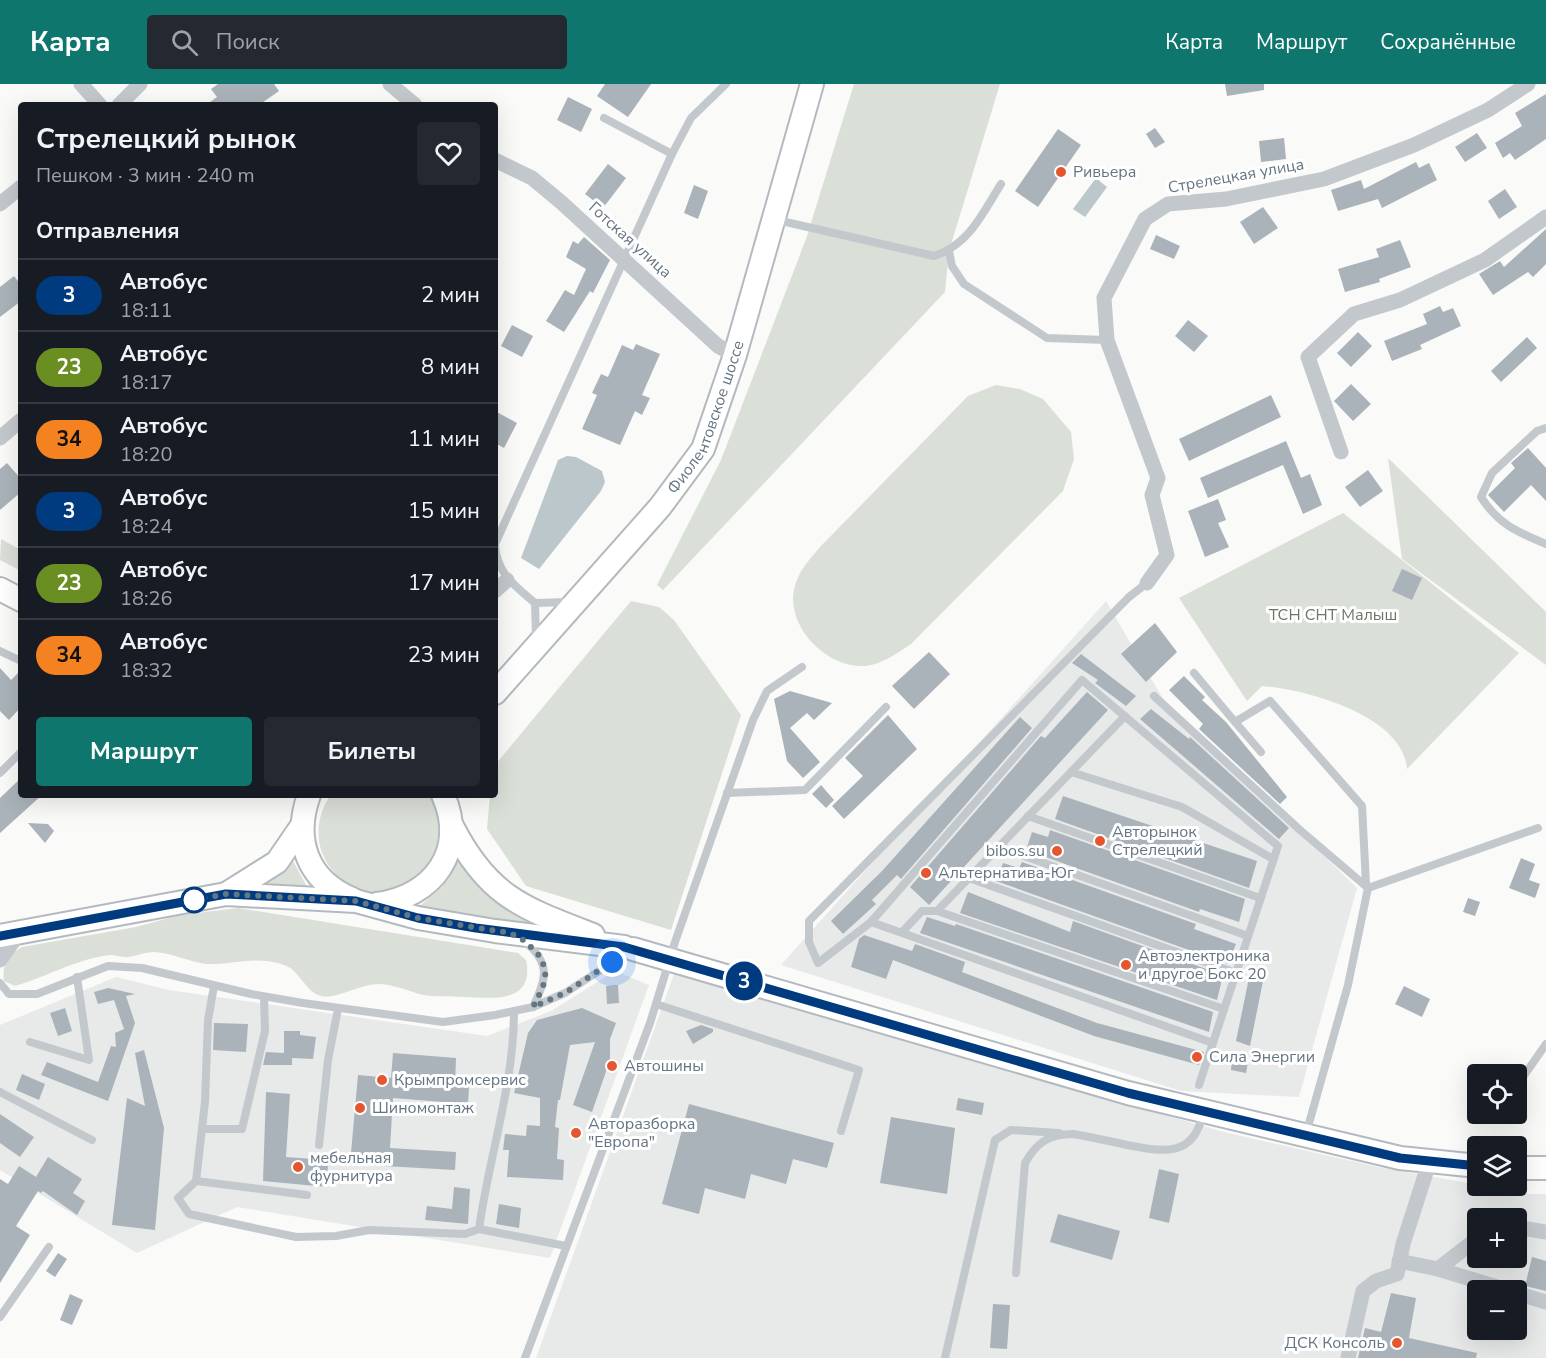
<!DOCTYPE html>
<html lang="ru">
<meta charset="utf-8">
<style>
body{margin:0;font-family:"Nunito Sans",sans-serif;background:#242831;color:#f1f3f6;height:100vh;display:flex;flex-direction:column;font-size:22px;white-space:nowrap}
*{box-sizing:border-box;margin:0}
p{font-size:20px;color:#9ea1a6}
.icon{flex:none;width:33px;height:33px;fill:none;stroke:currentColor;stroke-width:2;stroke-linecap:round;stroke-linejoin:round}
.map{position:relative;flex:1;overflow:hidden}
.panel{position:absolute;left:18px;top:18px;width:480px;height:696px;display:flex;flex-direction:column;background:#171b24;border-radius:6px;box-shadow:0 6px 24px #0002}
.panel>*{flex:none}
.badge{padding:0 12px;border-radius:20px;font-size:21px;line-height:39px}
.controls{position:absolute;left:1467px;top:980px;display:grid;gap:12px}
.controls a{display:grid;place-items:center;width:60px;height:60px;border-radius:6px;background:#171b24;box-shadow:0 6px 24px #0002;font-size:30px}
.you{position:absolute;width:30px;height:30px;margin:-15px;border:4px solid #fff;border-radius:50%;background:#1a73e8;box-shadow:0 0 0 9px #1a73e833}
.map>.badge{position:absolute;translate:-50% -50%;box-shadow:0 0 0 3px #fff}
h2{padding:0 18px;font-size:22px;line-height:54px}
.round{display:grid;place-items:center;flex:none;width:63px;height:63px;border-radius:6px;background:#242831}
.summary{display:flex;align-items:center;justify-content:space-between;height:102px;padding:0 18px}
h1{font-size:28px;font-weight:700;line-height:45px}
.primary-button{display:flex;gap:12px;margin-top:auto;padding:12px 18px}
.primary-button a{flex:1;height:69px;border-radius:6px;background:#0f766e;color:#fff;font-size:24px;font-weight:700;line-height:69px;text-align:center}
.primary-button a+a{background:#242831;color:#f1f3f6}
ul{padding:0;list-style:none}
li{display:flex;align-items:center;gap:18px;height:72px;padding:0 18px;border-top:2px solid #363941}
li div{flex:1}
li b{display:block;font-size:22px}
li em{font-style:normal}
li .badge{min-width:66px;font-weight:700;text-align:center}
header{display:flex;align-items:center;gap:36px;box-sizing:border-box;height:84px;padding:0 30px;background:#0f766e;color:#fff}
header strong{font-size:28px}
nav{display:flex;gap:33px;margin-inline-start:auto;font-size:21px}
.search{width:420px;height:54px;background:#242831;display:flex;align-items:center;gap:15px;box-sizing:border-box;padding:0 21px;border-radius:6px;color:#9ea1a6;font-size:22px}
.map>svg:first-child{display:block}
</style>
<header>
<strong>Карта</strong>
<div class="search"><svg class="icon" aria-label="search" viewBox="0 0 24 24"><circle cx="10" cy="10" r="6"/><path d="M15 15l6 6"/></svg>Поиск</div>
<nav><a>Карта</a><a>Маршрут</a><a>Сохранённые</a></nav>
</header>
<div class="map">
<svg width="1546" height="1274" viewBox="0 0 1546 1274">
<rect width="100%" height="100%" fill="#fafaf8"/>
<g fill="#e8e9e9" fill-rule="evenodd">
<polygon points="1106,517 1163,615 1357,804 1299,1013 1181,1007 781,881"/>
<polygon points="615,887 649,901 550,1174 237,1123 137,1169 0,1086 0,941 116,893 169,906 487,952 551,927"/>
<path d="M674 890 1224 1048 1378 1083 1530 1110H1546V1274H536ZM1478 1134H1516V1173H1478ZM1478 1206H1516V1245H1478Z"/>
</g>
<g fill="#dadfd7">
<polygon points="854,0 1000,0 949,167 945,208 663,506 657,501 721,376 806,155"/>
<path d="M996 301 1020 305 1043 315 1071 348 1074 375 1063 407 911 560C896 570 878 583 860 582 823 581 784 539 795 502 799 486 810 475 820 463L968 312Z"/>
<polygon points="1388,374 1546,528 1546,581 1402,475"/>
<path d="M1343 429 1519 569 1407 685C1404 632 1306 605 1262 602L1247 617 1179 514Z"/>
<polygon points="1,455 21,466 21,487 0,476"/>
<polygon points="631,517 659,523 674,536 741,631 671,846 526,802 487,745 490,711 495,711 495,681"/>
<path d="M331 711H430C447 733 446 770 426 791 422 796 412 798 406 801 398 804 388 810 380 811 355 812 333 793 323 771 315 751 318 728 331 711Z"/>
<polygon points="461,773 568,848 416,825 442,803"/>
<polygon points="292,775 306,801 314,807 252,800"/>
<path d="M238 824 518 869 526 876C535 920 493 914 464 913 450 912 436 913 423 911 408 907 393 900 378 900 361 900 334 916 321 912 305 908 300 886 284 881 255 871 234 881 207 880 189 878 173 869 154 868 144 868 137 872 128 873 122 874 116 871 110 871 76 875 46 893 15 902L4 897C2 880 7 872 22 863L136 843 180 831Z"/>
</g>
<g fill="#bbc7cb">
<polygon points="1096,94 1107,103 1085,133 1073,125"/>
<polygon points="567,372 576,373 602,387 605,398 601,407 539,485 521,474 558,376"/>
</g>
<g fill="#aab3b9">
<polygon points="218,0 274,0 279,7 259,21 206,21 217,13 211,5"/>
<polygon points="605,0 651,0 628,33 597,12"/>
<polygon points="1225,0 1264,0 1264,6 1227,12"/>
<polygon points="1546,10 1546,55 1515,76 1510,69 1503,74 1495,59 1522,42 1515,29"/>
<polygon points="568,13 592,25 581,48 557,36"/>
<polygon points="1155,44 1165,58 1155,64 1146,50"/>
<polygon points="1058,45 1081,61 1038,123 1015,107"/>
<polygon points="1477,49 1487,64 1465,78 1455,63"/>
<polygon points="1284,54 1286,75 1261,78 1259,57"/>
<polygon points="1416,78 1419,84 1429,79 1437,96 1382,124 1378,115 1338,127 1331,106 1361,96 1364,105"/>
<polygon points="608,80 626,94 603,124 585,110"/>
<polygon points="694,101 708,107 698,135 684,129"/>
<polygon points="1505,105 1517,123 1499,135 1488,117"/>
<polygon points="1263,123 1278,144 1254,160 1240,138"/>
<polygon points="1546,145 1546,180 1533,193 1528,188 1493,211 1479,190 1500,177 1504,183"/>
<polygon points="1156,151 1180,162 1174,175 1150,165"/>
<polygon points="584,153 610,176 593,209 590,207 564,248 546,237 565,206 574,211 586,185 566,173 573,157 578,160"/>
<polygon points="1400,156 1411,183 1379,195 1380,198 1345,208 1338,185 1379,173 1376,165"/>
<polygon points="14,192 21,201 21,217 0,233 0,203"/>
<polygon points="1440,222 1443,228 1453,224 1461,242 1420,261 1422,265 1392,277 1384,257 1427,240 1423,230"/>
<polygon points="1188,236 1208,252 1194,268 1175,252"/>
<polygon points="512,241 533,252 522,273 501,262"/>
<polygon points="1358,248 1372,262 1351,283 1337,269"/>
<polygon points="1527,253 1537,264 1501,298 1491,287"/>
<polygon points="636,260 660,270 642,311 650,314 642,331 635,327 620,361 582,345 597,311 592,309 601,290 608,293 622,261 633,266"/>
<polygon points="1351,300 1371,320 1353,337 1334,317"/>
<polygon points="1271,311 1281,333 1189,377 1179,355"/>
<polygon points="495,327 517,339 504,364 495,359"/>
<polygon points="1286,357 1301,394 1310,390 1322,421 1303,430 1283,381 1208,414 1200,394"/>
<polygon points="1528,364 1546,384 1546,417 1531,401 1504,428 1488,411 1515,384 1511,379"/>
<polygon points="7,379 21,395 21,408 0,426 0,385"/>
<polygon points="1368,386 1383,407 1360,423 1345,403"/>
<polygon points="1218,415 1226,436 1218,439 1229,463 1205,473 1188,427"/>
<polygon points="1402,485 1422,494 1412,516 1392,507"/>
<polygon points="1155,539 1177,568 1146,598 1121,570"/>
<polygon points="929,568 950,590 914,625 892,602"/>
<polygon points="1081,570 1136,612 1126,622 1095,599 1098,596 1072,579"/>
<polygon points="0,584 11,596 21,586 21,623 9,636 0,627"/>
<polygon points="1184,592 1205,613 1202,616 1226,638 1287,713 1280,720 1199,645 1203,640 1169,606"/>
<polygon points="790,607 832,619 814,636 807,629 790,644 820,678 803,694 787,677 774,615"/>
<polygon points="1087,608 1108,626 929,821 910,803 1041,652 1045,654"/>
<polygon points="1151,625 1189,655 1190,653 1289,744 1279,755 1140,635"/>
<polygon points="888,631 917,665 844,735 832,722 863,692 845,674"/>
<polygon points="1020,633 1032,644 901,795 897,791 872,816 876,820 843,850 831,837 882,787"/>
<polygon points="21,694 21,711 42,711 0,749 0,714"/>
<polygon points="821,701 834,716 826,724 812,710"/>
<polygon points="1063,712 1257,777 1249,804 1055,735"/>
<polygon points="28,739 48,740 54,747 45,759"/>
<polygon points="1050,746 1245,815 1239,838 1200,825 1199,828 1026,766 1032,748 1048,753"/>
<polygon points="1521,774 1535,780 1529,796 1540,800 1535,814 1509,804"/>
<polygon points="1022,778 1196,840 1194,845 1236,860 1228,880 996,797 1003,779 1019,784"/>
<polygon points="968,808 1070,848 1073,837 1223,891 1217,916 960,829"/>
<polygon points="1468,814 1480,818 1475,832 1463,828"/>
<polygon points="927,833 955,842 956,840 1213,928 1209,948 920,849"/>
<polygon points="864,851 912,867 915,860 965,878 962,888 1097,939 1204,968 1199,981 1094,952 893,876 886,895 851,883 859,855"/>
<polygon points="1250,889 1264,892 1250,962 1236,957"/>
<polygon points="618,901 619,919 607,920 606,902"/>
<polygon points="1404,902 1430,915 1422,933 1395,920"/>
<polygon points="108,904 135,910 126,912 135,939 108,1017 41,991 47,978 98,998 111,962 116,963 115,949 124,945 114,916 98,920 94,908"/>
<polygon points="65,924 72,947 58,952 50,929"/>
<polygon points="582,924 616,939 610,955 610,976 592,1028 573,1021 595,958 570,961 560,1016 558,1016 555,1043 559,1044 557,1075 564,1076 563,1096 507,1093 509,1066 503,1066 505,1050 526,1052 527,1041 540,1042 540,1014 514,1009 528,949 537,936"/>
<polygon points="214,939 248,940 246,968 213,966"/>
<polygon points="701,941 713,945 713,948 693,960 686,947"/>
<polygon points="284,947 300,947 300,951 316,953 313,975 292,974 292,981 263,981 266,968 284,969"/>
<polygon points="144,966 164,1044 155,1146 112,1141 127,1014 145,1022 135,969"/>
<polygon points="393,969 456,974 455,1001 469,1003 468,1020 393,1014 390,1064 456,1068 455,1086 350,1080 358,991 391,994"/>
<polygon points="1232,974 1248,978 1246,989 1231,986"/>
<polygon points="22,990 45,1000 39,1016 16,1006"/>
<polygon points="266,1008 290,1010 286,1073 328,1076 327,1103 263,1097"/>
<polygon points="958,1014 984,1019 982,1031 956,1026"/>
<polygon points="689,1020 834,1059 827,1084 793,1075 786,1100 751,1090 745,1115 705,1104 699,1130 662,1120"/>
<polygon points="0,1030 34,1053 20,1073 0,1059"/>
<polygon points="891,1033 955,1044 947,1110 880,1099"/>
<polygon points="48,1073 82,1095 73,1109 85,1117 77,1131 43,1107 41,1109 38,1107 16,1142 30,1151 0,1199 0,1095 8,1100 19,1082 36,1093"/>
<polygon points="1159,1085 1179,1090 1169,1139 1149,1134"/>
<polygon points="454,1103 470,1105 468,1140 425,1136 427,1122 452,1125"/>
<polygon points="499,1120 521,1124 519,1144 496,1140"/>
<polygon points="1058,1130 1120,1147 1112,1176 1050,1158"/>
<polygon points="58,1169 67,1175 55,1193 46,1187"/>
<polygon points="1532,1173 1546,1177 1546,1207 1525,1202"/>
<polygon points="1391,1209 1416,1214 1409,1254 1477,1269 1476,1274 1358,1274 1365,1244 1381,1248"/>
<polygon points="70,1210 83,1216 72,1241 60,1236"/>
<polygon points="993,1220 1010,1221 1007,1265 990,1264"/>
</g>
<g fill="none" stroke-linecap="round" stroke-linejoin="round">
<g stroke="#b3babf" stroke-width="26">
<g id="secondary">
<polyline points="0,505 21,516"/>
<path id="s1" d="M495 609 660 423 703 365 735 271 812 0"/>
<path d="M309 711C293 756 307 796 352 815"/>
<path d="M452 742C488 813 523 824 593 851"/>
<polyline points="226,810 277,778 301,743"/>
<path d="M377 820C433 813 468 766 443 711"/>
<polyline points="0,852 226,810 356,817 418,834 495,847 624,863"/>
<polyline points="633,865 1128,1009 1400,1074 1478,1082"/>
<polyline points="1516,1084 1546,1084"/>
</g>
</g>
<g stroke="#c3c8cc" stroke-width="8">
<polyline points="604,34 672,70"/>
<path d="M777 136 934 172C969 161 982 130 1001 100"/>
<polyline points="949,167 952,182 964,200 1047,254 1107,256"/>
<path d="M1546 344 1537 347 1492 389 1481 413C1498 440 1517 448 1546 460"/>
<polyline points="1147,499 1129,513 809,837 809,858 818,879 871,838 1082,596 1278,762 1199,1001"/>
<path d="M568 518 535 519C515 502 496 489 495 460L672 70 691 34 726 0"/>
<polyline points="535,519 536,554"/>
<polyline points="0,567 21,577"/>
<polyline points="1194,589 1235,638"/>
<polyline points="1154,612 1300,746 1368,804 1348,901 1306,1050"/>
<polyline points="1261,668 1235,638 1270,617 1362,722 1366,800"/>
<polyline points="1071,688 1182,723 1273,775"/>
<polyline points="0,689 21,668"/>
<polyline points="727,709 805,706 886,623"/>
<polyline points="1028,732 1260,814"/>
<polyline points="999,763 1248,852"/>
<polyline points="969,794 1236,889"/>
<polyline points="1368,804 1538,744"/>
<polyline points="937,827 1224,925"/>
<polyline points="871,838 1213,959"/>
<polyline points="902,848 922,827 937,827 1125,632"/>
<path d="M524 857C551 879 547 894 533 923"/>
<polyline points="0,899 9,910 37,910 108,882 142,884 251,910 303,919 443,938 495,931 533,923 565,909 627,869"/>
<polyline points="214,902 208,936 205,1018 196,1097 178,1114 189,1130 296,1153 336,1152 369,1146 465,1150 479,1145 566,1162"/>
<polyline points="656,920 859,986 841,1047"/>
<polyline points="30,958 89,976 77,893"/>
<polyline points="1516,1003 1546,960"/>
<polyline points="0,1008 92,1056"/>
<polyline points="202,1045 242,1045 265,947 264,913"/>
<polyline points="319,1061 328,976 338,925"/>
<polyline points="196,1097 307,1111"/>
<path d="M479 1145C489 1072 514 1001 514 927"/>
<path d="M1016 1189 1025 1079C1037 1058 1049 1050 1073 1050 1091 1053 1109 1057 1127 1061 1163 1068 1195 1074 1203 1028"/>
<polyline points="0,1233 49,1163"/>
<polyline points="525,1274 650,939 675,858 753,636 767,607 802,583"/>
<polyline points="945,1274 995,1056 1011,1046 1059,1049"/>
</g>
<g stroke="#c3c8cc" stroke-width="15">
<polyline points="81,0 100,21"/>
<polyline points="390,0 415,21"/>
<polyline points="119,21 140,0"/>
<polyline points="495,76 532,94 562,119 718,262 735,271"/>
<polyline points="0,120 21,103"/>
<polyline points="0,354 21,336"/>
<polyline points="1341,368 1308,273 1354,230 1400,216 1485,176 1546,133"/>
<polyline points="1147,499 1167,471 1152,411 1158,394 1107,256 1104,214 1145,135 1168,120 1226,115 1324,95 1414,61 1488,26 1528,0"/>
<polyline points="495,507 507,496"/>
<polyline points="0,876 20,848"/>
<polyline points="1516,1143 1546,1148"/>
<polyline points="1399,1177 1438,1185 1507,1206"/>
<polyline points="1438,1185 1478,1154"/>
<polyline points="1516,1209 1546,1218"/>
<polyline points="1348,1274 1363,1207 1376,1197 1397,1190 1403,1160 1429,1079"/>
</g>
<use href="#secondary" stroke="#fff" stroke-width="22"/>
</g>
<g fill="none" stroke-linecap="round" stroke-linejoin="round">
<g stroke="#fff" stroke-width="14">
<polyline id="line" points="0,852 226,810 356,817 418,834 476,844 624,863 1128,1009 1400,1074 1478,1082"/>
</g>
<use href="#line" stroke="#003b80" stroke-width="9"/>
<polyline stroke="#657683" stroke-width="6" stroke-dasharray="0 10.8" points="194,816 226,810 356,817 418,834 510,849 525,857 538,870 546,886 543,903 533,923 565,909 612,878"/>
</g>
<g fill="#e4572e" stroke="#fff" stroke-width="2">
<circle cx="1061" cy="88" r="6"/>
<circle cx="1100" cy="757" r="6"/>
<circle cx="1057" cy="767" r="6"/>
<circle cx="926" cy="789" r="6"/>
<circle cx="1126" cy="881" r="6"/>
<circle cx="1197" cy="973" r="6"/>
<circle cx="612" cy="982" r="6"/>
<circle cx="382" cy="996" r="6"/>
<circle cx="360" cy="1024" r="6"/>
<circle cx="576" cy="1049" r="6"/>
<circle cx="298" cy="1083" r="6"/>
<circle cx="1397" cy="1259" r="6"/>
</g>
<circle fill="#fff" stroke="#003b80" stroke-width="3" cx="194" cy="816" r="12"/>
<g text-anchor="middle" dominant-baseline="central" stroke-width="6" stroke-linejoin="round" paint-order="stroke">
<g font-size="16" fill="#657683" stroke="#fff" text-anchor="start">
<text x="1073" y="88">Ривьера</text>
<text x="1112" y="748">Авторынок<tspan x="1112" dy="18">Стрелецкий</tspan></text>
<text x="1045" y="767" text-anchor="end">bibos.su</text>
<text x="938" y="789">Альтернатива-Юг</text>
<text x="1138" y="872">Автоэлектроника<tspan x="1138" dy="18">и другое Бокс 20</tspan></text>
<text x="1209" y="973">Сила Энергии</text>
<text x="624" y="982">Автошины</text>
<text x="394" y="996">Крымпромсервис</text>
<text x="372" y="1024">Шиномонтаж</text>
<text x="588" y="1040">Авторазборка<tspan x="588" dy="18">"Европа"</tspan></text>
<text x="310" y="1074">мебельная<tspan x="310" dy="18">фурнитура</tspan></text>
<text x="1385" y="1259" text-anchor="end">ДСК Консоль</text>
</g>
<g font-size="16" fill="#657683" stroke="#fff">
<text transform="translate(1236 92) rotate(-10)">Стрелецкая улица</text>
<text transform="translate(630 156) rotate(42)">Готская улица</text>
<text stroke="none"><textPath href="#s1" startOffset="351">Фиолентовское шоссе</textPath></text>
</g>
<g font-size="16" fill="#687a64" stroke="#fff">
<text x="1333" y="531">ТСН СНТ Малыш</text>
</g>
</g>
</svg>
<div class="controls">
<a><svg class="icon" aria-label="locate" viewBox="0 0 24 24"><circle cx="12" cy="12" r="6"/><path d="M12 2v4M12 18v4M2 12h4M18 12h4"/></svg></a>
<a><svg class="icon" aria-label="layers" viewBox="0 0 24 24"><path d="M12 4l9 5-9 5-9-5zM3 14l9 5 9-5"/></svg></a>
<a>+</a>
<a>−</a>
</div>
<div class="you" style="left:612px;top:878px"></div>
<b class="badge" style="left:744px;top:897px;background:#003b80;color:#fff">3</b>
<section class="panel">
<div class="summary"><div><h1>Стрелецкий рынок</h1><p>Пешком · 3 мин · 240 m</p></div><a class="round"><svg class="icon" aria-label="heart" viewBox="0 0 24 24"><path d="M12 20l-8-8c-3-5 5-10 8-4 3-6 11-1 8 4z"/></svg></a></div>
<h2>Отправления</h2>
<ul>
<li><span class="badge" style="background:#003b80;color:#fff">3</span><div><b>Автобус</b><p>18:11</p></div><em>2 мин</em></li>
<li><span class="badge" style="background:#6b8e23;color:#fff">23</span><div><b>Автобус</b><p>18:17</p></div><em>8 мин</em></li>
<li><span class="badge" style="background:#f58220;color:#111">34</span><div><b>Автобус</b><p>18:20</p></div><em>11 мин</em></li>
<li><span class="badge" style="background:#003b80;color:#fff">3</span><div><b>Автобус</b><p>18:24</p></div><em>15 мин</em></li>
<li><span class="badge" style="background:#6b8e23;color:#fff">23</span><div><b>Автобус</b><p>18:26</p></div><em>17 мин</em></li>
<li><span class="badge" style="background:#f58220;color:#111">34</span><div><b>Автобус</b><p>18:32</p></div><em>23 мин</em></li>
</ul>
<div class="primary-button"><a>Маршрут</a><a>Билеты</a></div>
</section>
</div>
